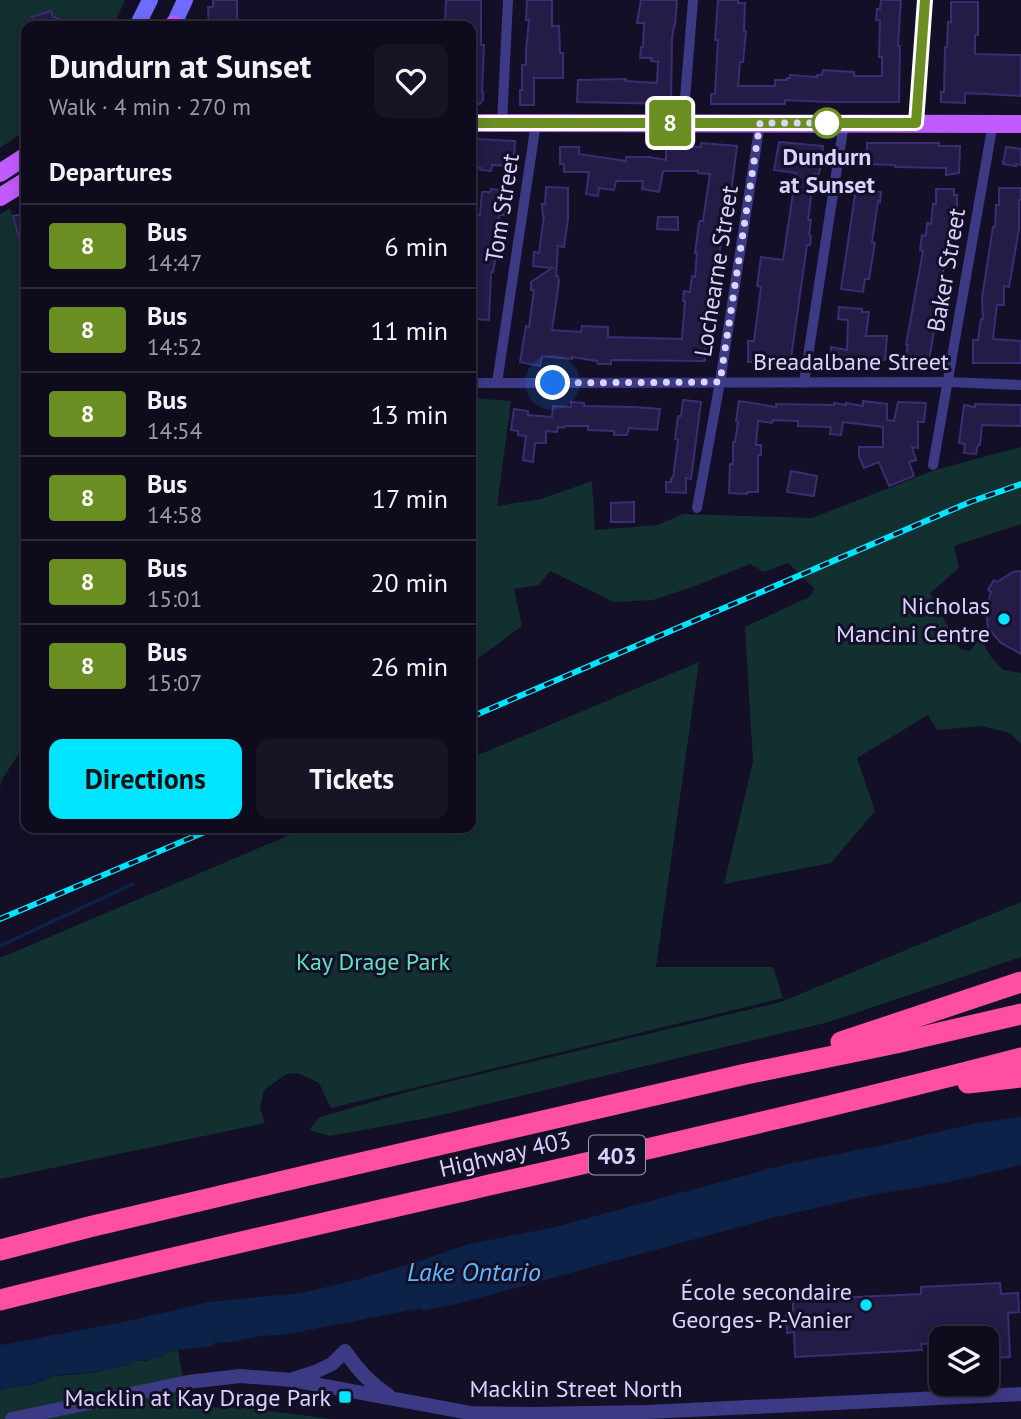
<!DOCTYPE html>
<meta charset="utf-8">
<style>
body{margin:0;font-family:"PT Sans",sans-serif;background:#171425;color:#f1f3f6;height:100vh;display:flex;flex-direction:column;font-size:26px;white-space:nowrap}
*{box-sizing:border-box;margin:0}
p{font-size:23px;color:#9b9ba3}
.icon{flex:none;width:38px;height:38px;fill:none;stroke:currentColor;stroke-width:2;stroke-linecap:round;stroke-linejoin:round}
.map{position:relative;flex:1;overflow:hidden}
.sheet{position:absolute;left:21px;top:21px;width:455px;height:812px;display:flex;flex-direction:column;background:#0e0b1c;border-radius:14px;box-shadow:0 4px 18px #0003,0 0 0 2px #2e2b3b}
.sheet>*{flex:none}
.badge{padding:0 14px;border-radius:5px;font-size:24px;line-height:46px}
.buttons{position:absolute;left:929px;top:1326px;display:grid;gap:14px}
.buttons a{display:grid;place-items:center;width:70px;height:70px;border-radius:14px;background:#0e0b1c;box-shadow:0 4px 18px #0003,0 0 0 2px #2e2b3b;font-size:35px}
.you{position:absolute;width:35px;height:35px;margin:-18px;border:5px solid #fff;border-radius:50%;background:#1a73e8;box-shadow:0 0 0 10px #1a73e833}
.map>.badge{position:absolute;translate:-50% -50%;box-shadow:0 0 0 4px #fff}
h2{padding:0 28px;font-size:26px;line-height:63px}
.round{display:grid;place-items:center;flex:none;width:74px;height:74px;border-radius:14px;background:#171425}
.head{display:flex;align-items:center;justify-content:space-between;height:119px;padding:0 28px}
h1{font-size:33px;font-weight:700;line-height:52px}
.primary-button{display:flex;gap:14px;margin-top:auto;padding:14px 28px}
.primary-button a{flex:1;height:80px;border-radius:14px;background:#00e5ff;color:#111;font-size:28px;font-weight:700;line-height:80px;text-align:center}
.primary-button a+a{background:#171425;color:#f1f3f6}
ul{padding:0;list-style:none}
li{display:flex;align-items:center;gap:21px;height:84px;padding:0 28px;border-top:2px solid #2e2b3b}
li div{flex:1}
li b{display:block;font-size:26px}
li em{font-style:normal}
li .badge{min-width:77px;font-weight:700;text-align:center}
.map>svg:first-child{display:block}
</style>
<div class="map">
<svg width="1021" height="1419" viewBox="0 0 1021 1419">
<rect width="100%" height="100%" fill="#130f26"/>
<g fill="#12302f">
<polygon points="0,0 125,0 113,26 26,26 26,130 0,148"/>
<polygon points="10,208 26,268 26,743 1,781 0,787 0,214"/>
<polygon points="475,398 511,401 497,506 541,499 592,481 595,530 658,525 683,514 812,518 935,470 1021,447 1021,524 954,546 959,568 930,593 960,649 970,651 980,638 991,657 1003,670 1021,673 1021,744 1010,733 983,726 937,730 928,715 857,758 875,811 831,863 724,884 753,762 745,627 809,597 815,589 788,563 764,572 750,564 695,586 653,600 614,602 550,571 539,585 514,589 522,626 483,655 471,662 471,436"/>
<polygon points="699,662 656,967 773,967 783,998 331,1108 319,1083 298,1073 286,1074 264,1090 260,1108 265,1123 0,1179 0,958 306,828 471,828 471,758"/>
<polygon points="1021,902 1021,957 829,1022 433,1117 330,1136 309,1130 320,1117 414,1090 781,1002"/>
<polygon points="178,1350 188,1407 247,1408 331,1419 0,1419 0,1391 7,1388 30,1385 55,1376 98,1372 125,1366 135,1360 146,1361 169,1352"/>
</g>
<path fill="#0c2248" d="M1021 1117V1165L944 1183 872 1195 772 1218 464 1302 423 1311 421 1308 283 1335 259 1336 231 1342 214 1343 213 1346 169 1351C157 1364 146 1357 133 1361 130 1363 127 1365 123 1366 102 1373 80 1372 58 1375 49 1377 41 1381 32 1384 21 1387 10 1386 0 1391V1345L124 1322 209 1302 301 1293 356 1280 410 1264 469 1244 555 1227 787 1164 879 1146 976 1123Z"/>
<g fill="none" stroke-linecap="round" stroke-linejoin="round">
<polyline stroke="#0c2248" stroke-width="3.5" points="0,946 133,884"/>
</g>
<g fill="#241b47" stroke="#3b2d73" stroke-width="2">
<polygon points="213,0 237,0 237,26 209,26 208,7 213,7"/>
<polygon points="446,0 481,0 481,45 484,45 482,92 483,92 483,100 480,104 471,104 471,26 445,26"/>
<polygon points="527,0 552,0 552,26 559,26 560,53 563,53 563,78 534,78 534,105 520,105 520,90 522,90 522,65 526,65 526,51 529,20 526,20"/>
<polygon points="641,0 677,0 675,26 674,26 672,38 671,104 577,102 578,80 626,79 626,81 657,83 658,62 651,61 652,58 640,58 641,47 643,47 644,23 637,23"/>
<polygon points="718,0 738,0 738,3 745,3 744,31 746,31 745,42 743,62 740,62 738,86 775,86 775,80 787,80 787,78 790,78 790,75 817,77 817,75 822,75 823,70 854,72 854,76 882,76 882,57 879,57 880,20 876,20 877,9 880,9 881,0 901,0 898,46 900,46 899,102 830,102 785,100 785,104 711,104 711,94 715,94 718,40 715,40"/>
<polygon points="951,2 978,2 978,35 975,35 975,54 1021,55 1021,96 965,93 965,103 941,102 941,92 944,92 945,47 947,47 948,22 951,22"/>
<polygon points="51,11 53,17 75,25 75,26 35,26 32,17"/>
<polygon points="477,139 515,141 514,160 511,160 510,166 492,165 491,171 480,170 481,168 471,167 471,142 477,142"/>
<polygon points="779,142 823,146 820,170 818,175 814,174 808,220 811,220 809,235 811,236 810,245 807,245 790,365 770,362 748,362 748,341 754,341 761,287 757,286 761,257 783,260 796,173 774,170"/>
<polygon points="701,143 737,146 728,217 725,217 719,256 722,256 717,291 713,290 712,312 707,312 704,336 706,336 705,361 611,360 611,364 598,364 597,361 572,357 572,359 542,356 540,366 520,362 526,326 529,327 534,290 531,290 531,282 552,268 533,266 534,252 539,253 544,216 543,216 542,204 545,204 546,187 568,188 568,219 564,247 558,246 556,276 558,276 559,282 552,330 581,332 582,326 608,327 608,337 682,339 685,301 683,301 684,291 690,292 692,276 695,277 697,253 695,253 699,223 700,221 703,221 710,174 698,173 698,171 663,171 659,192 642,189 643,181 616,181 614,190 599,188 598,196 586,194 589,172 564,172 564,164 560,164 560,147 579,147 579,154 626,161 626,157 649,157 666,160 666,145 701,147"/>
<polygon points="867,143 939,143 939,146 960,146 959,173 946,175 946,168 895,167 895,165 866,164"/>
<polygon points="1006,147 1021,149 1021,165 1016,164 1016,166 1003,164"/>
<polygon points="856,188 881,192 880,202 878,201 872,242 875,243 869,279 865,279 863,292 841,289"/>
<polygon points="999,188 1021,188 1021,200 1019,200 1019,229 1009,287 1004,286 1004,305 997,305 993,339 1021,341 1021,363 973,363 973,340 978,340 981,319 983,319 982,298 993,227 995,227 996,205 999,205"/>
<polygon points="491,189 506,191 504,215 499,215 497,251 493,272 491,272 489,320 471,319 471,215 480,215 482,192 490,192"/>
<polygon points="936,189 954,189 954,195 957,195 957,211 953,211 949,239 951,240 949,255 946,255 942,278 947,279 946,284 937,332 934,331 928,366 915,363 915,362 905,359 908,345 906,345 923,251 920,250 922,235 926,236 927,223 931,224 933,204 936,204"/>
<polygon points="26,213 26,253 23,253 13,216"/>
<polygon points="658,217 678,217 678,230 657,229"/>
<polygon points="839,307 862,309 862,312 869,312 866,336 887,336 885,360 845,361 845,366 830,365 831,347 847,350 848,320 838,319"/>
<polygon points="683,400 701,402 691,479 686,478 686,493 666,492 666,482 671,482 671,478 673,478 678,440 675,439 678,416 681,416"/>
<polygon points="739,401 776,407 776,404 834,405 834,403 846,405 846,403 863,406 863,401 887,404 887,420 894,421 898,402 926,403 924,422 918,422 918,448 912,447 916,460 909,462 914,476 889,486 879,462 864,468 859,456 859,447 883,447 883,427 843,422 841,435 830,434 831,427 798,426 798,421 773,420 772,423 758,421 756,445 761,445 761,455 758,455 758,492 747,492 747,494 729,493 730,464 733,464 733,442 735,442 738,422 736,421"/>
<polygon points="571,402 584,403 584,406 634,407 660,409 657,430 629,428 627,435 614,435 614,431 588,430 588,426 565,426 564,428 558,427 557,432 546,431 546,443 535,443 533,462 523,460 526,436 518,435 518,431 511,430 514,409 528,411 528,415 552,417 553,406 571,407"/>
<polygon points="975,404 1021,405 1021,426 982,425 980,445 978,445 976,454 964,453 965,444 959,443 964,405 975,407"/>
<polygon points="791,471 817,476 814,496 787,492"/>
<polygon points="634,502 634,522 611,522 611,503"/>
<polygon points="1021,571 1021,654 1001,643 988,628 986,609 991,592 988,590 994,580 997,582 1013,572"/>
<polygon points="1000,1283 1001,1294 1018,1293 1019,1312 1008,1313 1010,1357 987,1358 987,1339 942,1339 942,1343 921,1344 922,1350 795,1357 794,1332 787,1333 786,1313 793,1312 793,1300 921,1294 921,1287"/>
</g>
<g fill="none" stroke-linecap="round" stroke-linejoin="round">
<g stroke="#3d3a85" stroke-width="10">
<polyline points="502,123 508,0"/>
<polyline points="683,123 693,0"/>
<polyline points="916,123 925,0"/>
<polyline points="804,382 844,123"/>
<polyline points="471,383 947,382 1021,385"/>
<polyline points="497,383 536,123"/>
<polyline points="933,465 993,123"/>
<polyline points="697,508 720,382 760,123"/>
</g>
<g stroke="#3d3a85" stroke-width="14">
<path d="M293 1379 315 1372 332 1364 345 1351C357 1369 369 1383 388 1395"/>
<polyline points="12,1419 188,1382 240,1376 292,1380 470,1413 531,1414 647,1412 1021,1394"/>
</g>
<g stroke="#6f6bff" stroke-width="16">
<polyline points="137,26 150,0"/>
<polyline points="173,26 185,0"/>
</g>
<g stroke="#c25bff" stroke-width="18">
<polyline points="174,26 174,24"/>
<polyline points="471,123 1021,124"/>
<polyline points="0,173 26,156"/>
<polyline points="0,197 26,181"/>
</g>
<g stroke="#ff4fa3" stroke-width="21">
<polyline points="841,1042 1021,982"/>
<polyline points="968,1083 1021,1077"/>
<polyline points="0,1250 89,1227 326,1171 746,1074 896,1043 1021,1014"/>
<path d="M0 1300C339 1215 683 1146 1021 1058"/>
</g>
<g stroke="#00e5ff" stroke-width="6">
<g id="rail">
<polyline points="471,717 970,502 1021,484"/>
<polyline points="0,919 214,828"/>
</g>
</g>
<use href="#rail" stroke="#130f26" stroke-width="3.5" stroke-dasharray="10" stroke-linecap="butt"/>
</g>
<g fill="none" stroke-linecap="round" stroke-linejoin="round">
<g stroke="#fff" stroke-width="16">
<polyline id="line" points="471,123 916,123 925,0"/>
</g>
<use href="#line" stroke="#6b8e23" stroke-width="10"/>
<polyline stroke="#d9d4ff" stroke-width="7" stroke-dasharray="0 12.6" points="553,383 720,382 760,123 827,123"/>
</g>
<circle fill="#fff" stroke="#6b8e23" stroke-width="3.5" cx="827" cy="123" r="14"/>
<g fill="#00e5ff" stroke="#130f26" stroke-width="2.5">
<circle cx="1004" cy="619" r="7"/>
<circle cx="866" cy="1305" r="7"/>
<rect x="338" y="1390" width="14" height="14" rx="3.5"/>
</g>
<g text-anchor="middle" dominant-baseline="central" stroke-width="6" stroke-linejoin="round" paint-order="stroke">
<rect fill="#130f26" stroke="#9e99be" stroke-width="2" x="589" y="1135.5" width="56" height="39" rx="5"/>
<g font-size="23" font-weight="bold" fill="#d9d4ff">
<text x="617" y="1155">403</text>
</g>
<g font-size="24" font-weight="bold" fill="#d9d4ff" stroke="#130f26">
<text x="827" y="156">Dundurn<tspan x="827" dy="28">at Sunset</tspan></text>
</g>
<g font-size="24" fill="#d9d4ff" stroke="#130f26">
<text transform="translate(502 208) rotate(-81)">Tom Street</text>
<text transform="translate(946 270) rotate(-80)">Baker Street</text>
<text transform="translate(716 271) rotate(-81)">Lochearne Street</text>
<text x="851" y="361">Breadalbane Street</text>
<text transform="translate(505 1154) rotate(-13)">Highway 403</text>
<text x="576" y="1388">Macklin Street North</text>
</g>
<g font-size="24" fill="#d9d4ff" stroke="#130f26" text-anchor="end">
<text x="990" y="605">Nicholas<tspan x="990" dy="28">Mancini Centre</tspan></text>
<text x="852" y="1291">École secondaire<tspan x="852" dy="28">Georges- P.-Vanier</tspan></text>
<text x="331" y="1397">Macklin at Kay Drage Park</text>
</g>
<g font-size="24" fill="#5fe0c0" stroke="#130f26">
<text x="373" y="961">Kay Drage Park</text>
</g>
<g font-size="26" font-style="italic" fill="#62b6ff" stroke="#130f26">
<text x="474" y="1271">Lake Ontario</text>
</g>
</g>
</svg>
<div class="buttons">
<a><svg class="icon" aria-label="layers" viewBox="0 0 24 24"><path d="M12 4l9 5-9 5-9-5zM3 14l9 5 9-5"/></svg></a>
</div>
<div class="you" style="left:553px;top:383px"></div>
<b class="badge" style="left:670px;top:123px;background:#6b8e23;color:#fff">8</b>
<section class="sheet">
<div class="head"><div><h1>Dundurn at Sunset</h1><p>Walk · 4 min · 270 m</p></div><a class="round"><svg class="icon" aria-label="heart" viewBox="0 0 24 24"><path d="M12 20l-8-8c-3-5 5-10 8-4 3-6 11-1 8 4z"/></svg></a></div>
<h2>Departures</h2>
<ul>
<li><span class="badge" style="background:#6b8e23;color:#fff">8</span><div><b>Bus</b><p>14:47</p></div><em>6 min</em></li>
<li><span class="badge" style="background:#6b8e23;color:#fff">8</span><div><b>Bus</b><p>14:52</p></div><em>11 min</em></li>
<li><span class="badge" style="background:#6b8e23;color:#fff">8</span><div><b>Bus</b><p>14:54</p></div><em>13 min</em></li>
<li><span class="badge" style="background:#6b8e23;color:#fff">8</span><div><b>Bus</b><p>14:58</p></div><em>17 min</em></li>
<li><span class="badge" style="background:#6b8e23;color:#fff">8</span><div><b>Bus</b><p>15:01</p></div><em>20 min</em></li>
<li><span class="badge" style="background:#6b8e23;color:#fff">8</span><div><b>Bus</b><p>15:07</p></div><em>26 min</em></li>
</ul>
<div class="primary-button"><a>Directions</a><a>Tickets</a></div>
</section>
</div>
